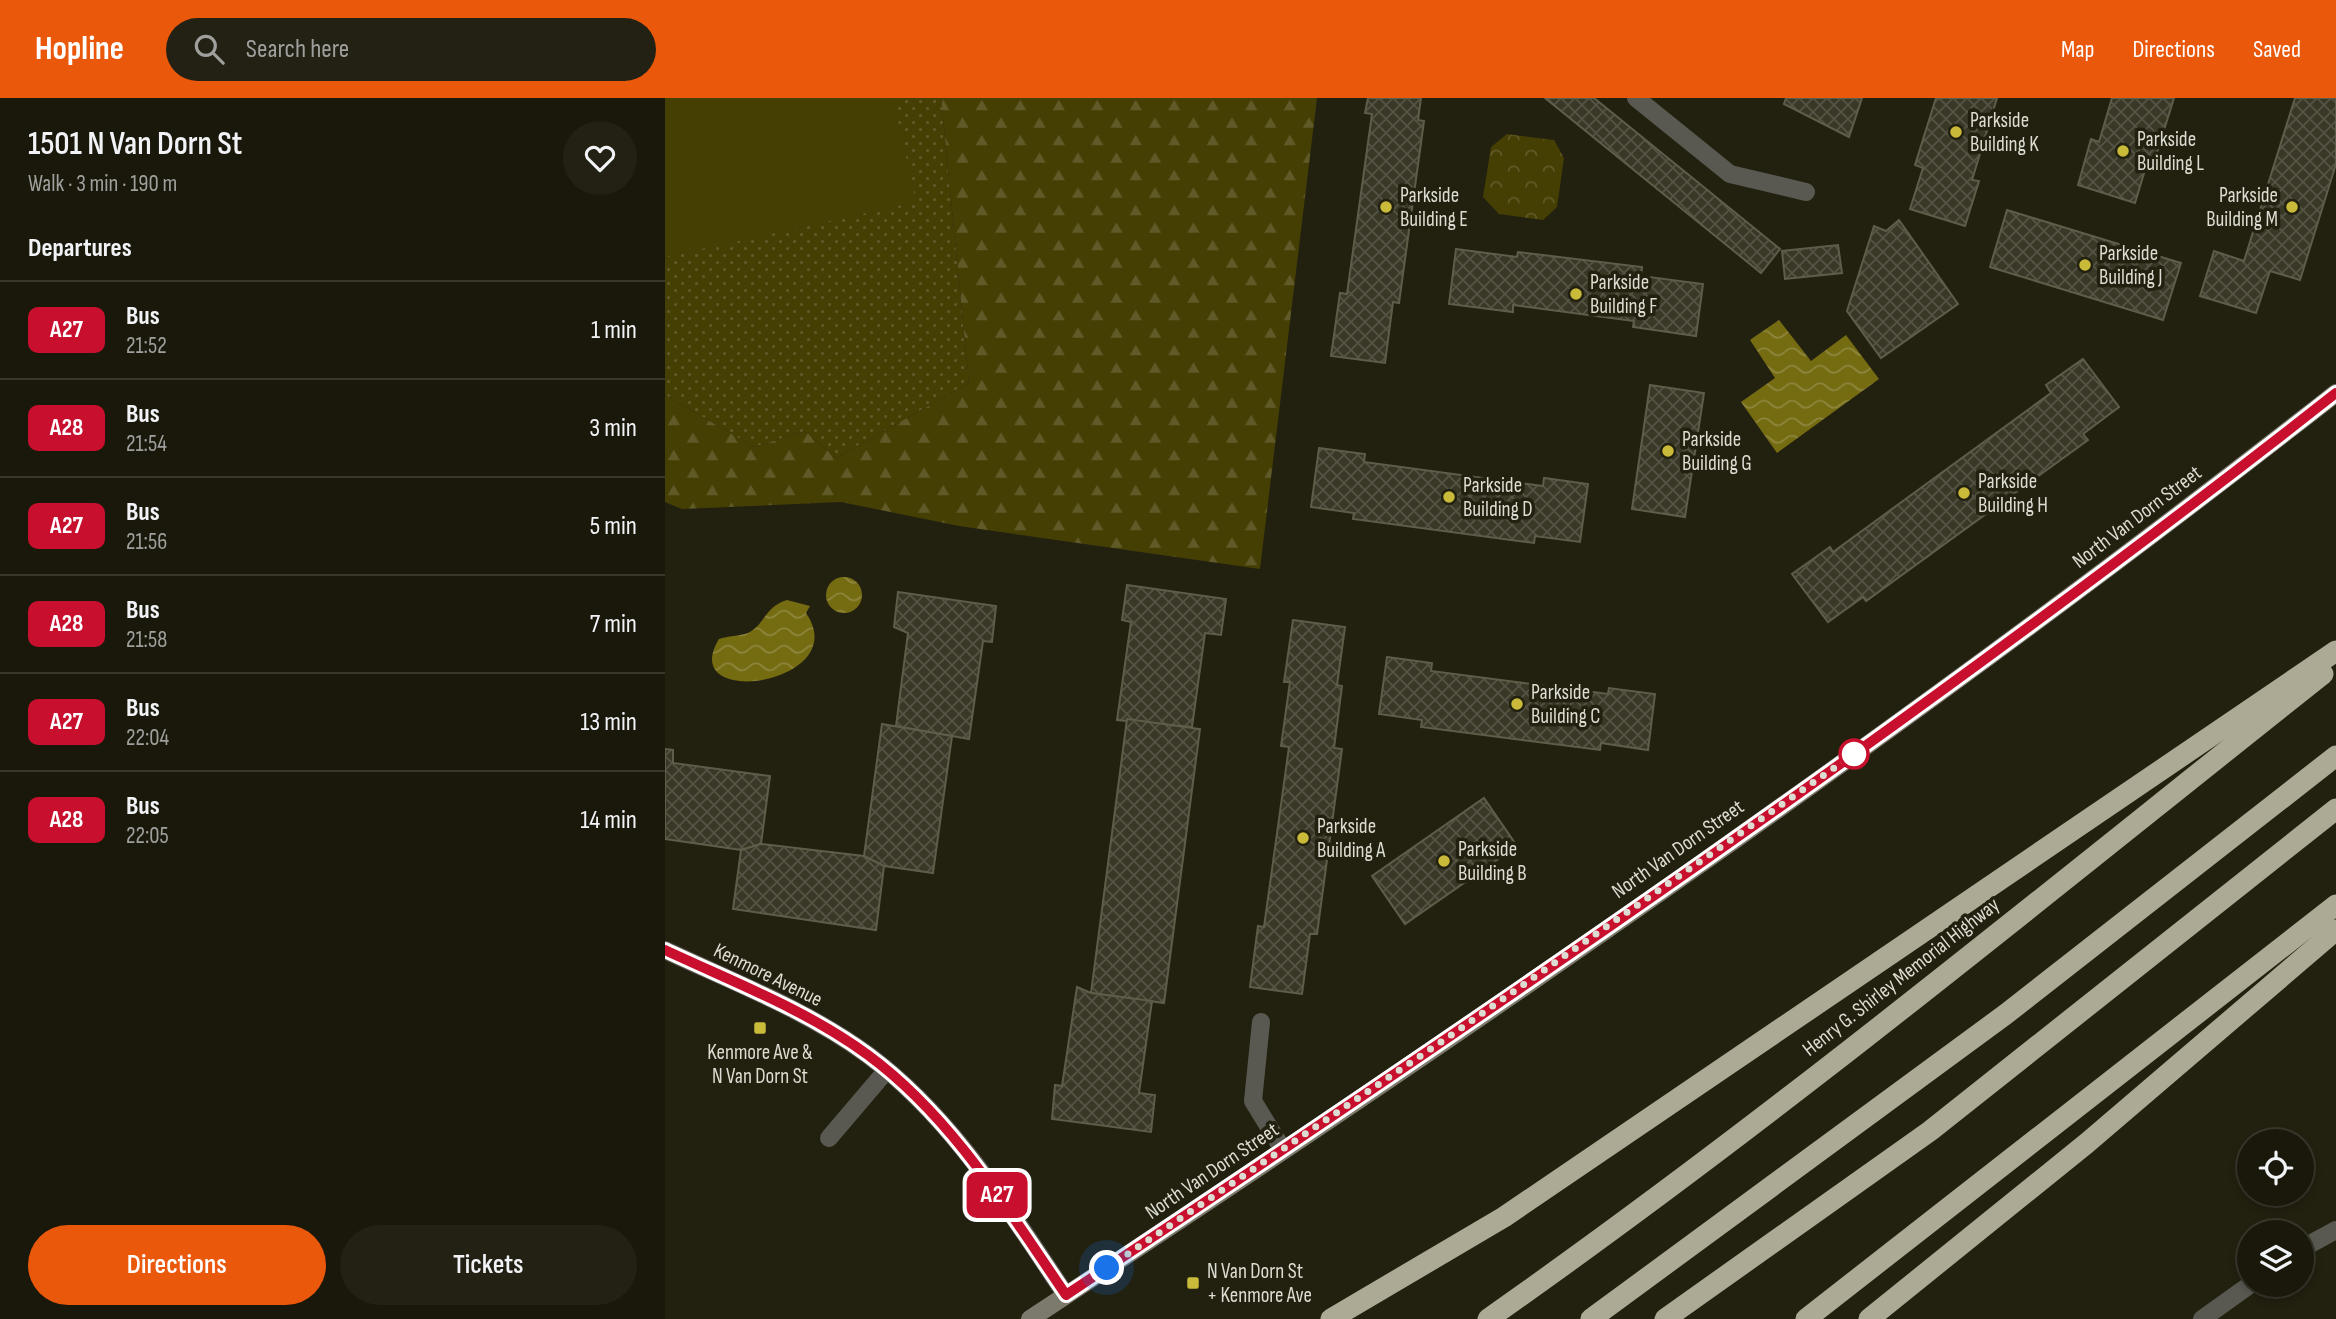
<!DOCTYPE html>
<meta charset="utf-8">
<style>
body{margin:0;font-family:"Sofia Sans Condensed",sans-serif;background:#232114;color:#f1f3f6;height:100vh;display:flex;flex-direction:column;font-size:26px;white-space:nowrap}
*{box-sizing:border-box;margin:0}
p{font-size:23px;color:#9fa09d}
.icon{flex:none;width:38px;height:38px;fill:none;stroke:currentColor;stroke-width:2;stroke-linecap:round;stroke-linejoin:round}
.map{position:relative;flex:1;overflow:hidden}
.panel{display:flex;flex-direction:column;background:#1a180b;width:665px}
.panel>*{flex:none}
.badge{padding:0 14px;border-radius:10px;font-size:24px;line-height:46px}
.controls{position:absolute;left:1572px;top:1031px;display:grid;gap:14px}
.controls a{display:grid;place-items:center;width:77px;height:77px;border-radius:50%;background:#1a180b;box-shadow:0 4px 10px #0003,0 0 0 2px #38372c;font-size:35px}
.you{position:absolute;width:35px;height:35px;margin:-18px;border:5px solid #fff;border-radius:50%;background:#1a73e8;box-shadow:0 0 0 10px #1a73e833}
.map>.badge{position:absolute;translate:-50% -50%;box-shadow:0 0 0 4px #fff}
h2{padding:0 28px;font-size:26px;line-height:63px}
.round{display:grid;place-items:center;flex:none;width:74px;height:74px;border-radius:37px;background:#232114}
.overview{display:flex;align-items:center;justify-content:space-between;height:119px;padding:0 28px}
h1{font-size:33px;font-weight:600;line-height:52px}
.cta{display:flex;gap:14px;margin-top:auto;padding:14px 28px}
.cta a{flex:1;height:80px;border-radius:42px;background:#ea580c;color:#fff;font-size:28px;font-weight:600;line-height:80px;text-align:center}
.cta a+a{background:#232114;color:#f1f3f6}
ul{padding:0;list-style:none}
li{display:flex;align-items:center;gap:21px;height:98px;padding:0 28px;border-top:2px solid #38372c}
li div{flex:1}
li b{display:block;font-size:26px}
li em{font-style:normal}
li .badge{min-width:77px;font-weight:700;text-align:center}
header{display:flex;align-items:center;gap:42px;box-sizing:border-box;height:98px;padding:0 35px;background:#ea580c;color:#fff}
header strong{font-size:33px}
nav{display:flex;gap:38px;margin-inline-start:auto;font-size:24px}
.search{width:490px;height:63px;background:#232114;display:flex;align-items:center;gap:18px;box-sizing:border-box;padding:0 24px;border-radius:38px;color:#9fa09d;font-size:26px}
main{display:flex;flex:1;min-height:0}
.map>svg:first-child{display:block}
</style>
<header>
<strong>Hopline</strong>
<div class="search"><svg class="icon" aria-label="search" viewBox="0 0 24 24"><circle cx="10" cy="10" r="6"/><path d="M15 15l6 6"/></svg>Search here</div>
<nav><a>Map</a><a>Directions</a><a>Saved</a></nav>
</header>
<main>
<section class="panel">
<div class="overview"><div><h1>1501 N Van Dorn St</h1><p>Walk · 3 min · 190 m</p></div><a class="round"><svg class="icon" aria-label="heart" viewBox="0 0 24 24"><path d="M12 20l-8-8c-3-5 5-10 8-4 3-6 11-1 8 4z"/></svg></a></div>
<h2>Departures</h2>
<ul>
<li><span class="badge" style="background:#c8102e;color:#fff">A27</span><div><b>Bus</b><p>21:52</p></div><em>1 min</em></li>
<li><span class="badge" style="background:#c8102e;color:#fff">A28</span><div><b>Bus</b><p>21:54</p></div><em>3 min</em></li>
<li><span class="badge" style="background:#c8102e;color:#fff">A27</span><div><b>Bus</b><p>21:56</p></div><em>5 min</em></li>
<li><span class="badge" style="background:#c8102e;color:#fff">A28</span><div><b>Bus</b><p>21:58</p></div><em>7 min</em></li>
<li><span class="badge" style="background:#c8102e;color:#fff">A27</span><div><b>Bus</b><p>22:04</p></div><em>13 min</em></li>
<li><span class="badge" style="background:#c8102e;color:#fff">A28</span><div><b>Bus</b><p>22:05</p></div><em>14 min</em></li>
</ul>
<div class="cta"><a>Directions</a><a>Tickets</a></div>
</section>
<div class="map">
<svg width="1671" height="1221" viewBox="0 0 1671 1221">
<defs>
<pattern id="grass-dots" width="8" height="8" patternUnits="userSpaceOnUse" patternTransform="scale(1.75)"><rect width="8" height="8" fill="#453f04"/><path d="M2 2h.1M6 6h.1" fill="none" stroke="#5f5a28" stroke-width="1.8" stroke-linecap="round"/></pattern>
<pattern id="forest-firs" width="22" height="20" patternUnits="userSpaceOnUse" patternTransform="scale(1.75)"><rect width="22" height="20" fill="#453f04"/><path d="M5 1l3.5 6h-7zM16 11l3.5 6h-7z" fill="#5f5a28"/></pattern>
<pattern id="park-crowns" width="20" height="18" patternUnits="userSpaceOnUse" patternTransform="scale(1.75)"><rect width="20" height="18" fill="#453f04"/><path d="M2 6a3 3 0 1 1 6 0M12 15a3 3 0 1 1 6 0" fill="none" stroke="#5f5a28"/></pattern>
<pattern id="water-waves" width="16" height="10" patternUnits="userSpaceOnUse" patternTransform="scale(1.75)"><rect width="16" height="10" fill="#756b11"/><path d="M0 5q4-4 8 0t8 0" fill="none" stroke="#8f863e"/></pattern>
<pattern id="building-cross-hatch" width="8" height="8" patternUnits="userSpaceOnUse" patternTransform="scale(1.75)"><rect width="8" height="8" fill="#393726"/><path d="M0 0l8 8M0 8l8-8" fill="none" stroke="#555345"/></pattern>
</defs>
<rect width="100%" height="100%" fill="#22200f"/>
<polygon fill="url(#grass-dots)" points="0,0 276,0 304,285 171,360 140,333 89,349 0,297"/>
<polygon fill="url(#forest-firs)" points="276,0 652,0 595,471 294,428 176,404 17,411 0,404 0,297 89,349 140,333 171,360 304,285"/>
<polygon fill="url(#park-crowns)" points="842,36 889,42 899,60 892,109 878,122 834,116 818,99 826,49"/>
<polygon fill="#453f04" points="0,0 228,0 251,104 0,159"/>
<g fill="url(#water-waves)">
<polygon points="1114,222 1146,263 1181,237 1214,281 1112,355 1076,304 1110,280 1085,242"/>
<circle cx="179" cy="497" r="18"/>
<path d="M122 502 145 508 141 515C190 586 10 613 54 541 63 538 74 538 83 535 100 527 99 509 122 502Z"/>
</g>
<g fill="url(#building-cross-hatch)" stroke="#5f5d4a" stroke-width="2">
<polygon points="703,0 756,0 753,22 759,23 734,205 728,204 720,265 666,258 675,195 682,196 707,16 700,15"/>
<polygon points="880,0 929,0 1115,151 1096,175"/>
<polygon points="1121,0 1197,0 1184,39 1119,6"/>
<polygon points="1271,0 1332,0 1307,82 1314,83 1300,128 1245,111 1258,70 1250,67"/>
<polygon points="1447,0 1509,0 1489,64 1483,62 1470,105 1413,87 1426,41 1434,44"/>
<polygon points="1630,0 1671,0 1671,66 1635,182 1605,173 1591,215 1535,198 1549,153 1579,163"/>
<polygon points="1342,112 1516,165 1498,222 1325,169"/>
<polygon points="1234,122 1293,206 1216,260 1182,213 1209,128 1221,133"/>
<polygon points="1173,147 1177,175 1120,181 1117,153"/>
<polygon points="791,151 852,159 853,154 977,169 976,178 1038,186 1031,238 968,229 969,223 848,207 848,214 784,206"/>
<polygon points="1418,261 1454,309 1418,336 1423,342 1201,503 1198,499 1163,524 1127,476 1165,449 1168,454 1386,295 1381,287"/>
<polygon points="985,287 1039,295 1020,419 967,411"/>
<polygon points="654,350 700,356 699,364 878,388 879,380 923,386 915,444 870,438 869,445 688,421 689,415 646,409"/>
<polygon points="462,487 561,501 556,537 540,535 527,629 452,622 466,524 457,522"/>
<polygon points="233,494 331,508 327,544 318,543 304,641 231,628 243,535 229,529"/>
<polygon points="628,522 680,529 672,587 677,588 669,650 677,651 652,836 645,836 637,896 585,889 593,828 599,829 624,649 616,648 625,584 619,584"/>
<polygon points="722,559 767,565 766,573 943,596 944,590 990,596 983,652 936,645 935,652 756,629 757,622 714,616"/>
<polygon points="462,621 535,631 499,905 426,895"/>
<polygon points="217,626 287,638 268,775 219,768 199,758"/>
<polygon points="0,651 8,652 8,665 105,678 96,746 76,752 0,741"/>
<polygon points="819,700 852,748 740,826 707,778"/>
<polygon points="96,746 199,758 219,768 211,832 68,811 76,752"/>
<polygon points="412,889 426,895 487,903 474,995 490,997 486,1034 387,1021 390,987 397,988"/>
</g>
<g fill="none" stroke-linecap="round" stroke-linejoin="round">
<g stroke="#5a5951" stroke-width="18">
<polyline points="596,924 588,1003 618,1052"/>
<polyline points="164,1040 221,973"/>
<polyline points="1636,1151 1671,1132"/>
<polyline points="1537,1221 1586,1186"/>
</g>
<polyline stroke="#5a5951" stroke-width="18" points="971,0 1065,76 1141,94"/>
<path stroke="#5a5951" stroke-width="18" d="M0 852C68 884 142 912 203 957 287 1019 344 1112 401 1197"/>
<path stroke="#7b7a6d" stroke-width="18" d="M365 1221C811 928 1251 624 1671 295"/>
<g stroke="#acaa95" stroke-width="21">
<polyline points="666,1221 839,1119 1671,553"/>
<path d="M823 1221C1111 1019 1383 794 1658 576"/>
<polyline points="926,1221 1341,916 1671,658"/>
<polyline points="1000,1221 1265,1033 1671,711"/>
<polyline points="1141,1221 1671,807"/>
<polyline points="1204,1221 1422,1045 1671,832"/>
</g>
</g>
<g fill="none" stroke-linecap="round" stroke-linejoin="round">
<g stroke="#fff" stroke-width="16">
<path id="line" d="M0 852C68 884 142 912 203 957 287 1019 343 1112 401 1197 833 909 1263 616 1671 295"/>
</g>
<use href="#line" stroke="#c8102e" stroke-width="10"/>
<polyline stroke="#dddcd2" stroke-width="7" stroke-dasharray="0 12.6" points="442,1170 779,942 1189,656"/>
</g>
<g fill="#c9ba3a" stroke="#22200f" stroke-width="2.5">
<circle cx="1291" cy="34" r="7"/>
<circle cx="1458" cy="53" r="7"/>
<circle cx="721" cy="109" r="7"/>
<circle cx="1627" cy="109" r="7"/>
<circle cx="1420" cy="167" r="7"/>
<circle cx="911" cy="196" r="7"/>
<circle cx="1003" cy="353" r="7"/>
<circle cx="1299" cy="395" r="7"/>
<circle cx="784" cy="399" r="7"/>
<circle cx="852" cy="606" r="7"/>
<circle cx="638" cy="740" r="7"/>
<circle cx="779" cy="763" r="7"/>
<rect x="88" y="923" width="14" height="14" rx="3.5"/>
<rect x="521" y="1178" width="14" height="14" rx="3.5"/>
</g>
<circle fill="#fff" stroke="#c8102e" stroke-width="3.5" cx="1189" cy="656" r="14"/>
<g text-anchor="middle" dominant-baseline="central" stroke-width="7" stroke-linejoin="round" paint-order="stroke">
<g font-size="21" fill="#dddcd2" stroke="#22200f" text-anchor="start">
<text x="1305" y="22">Parkside<tspan x="1305" dy="24">Building K</tspan></text>
<text x="1472" y="41">Parkside<tspan x="1472" dy="24">Building L</tspan></text>
<text x="735" y="97">Parkside<tspan x="735" dy="24">Building E</tspan></text>
<text x="1613" y="97" text-anchor="end">Parkside<tspan x="1613" dy="24">Building M</tspan></text>
<text x="1434" y="155">Parkside<tspan x="1434" dy="24">Building J</tspan></text>
<text x="925" y="184">Parkside<tspan x="925" dy="24">Building F</tspan></text>
<text x="1017" y="341">Parkside<tspan x="1017" dy="24">Building G</tspan></text>
<text x="1313" y="383">Parkside<tspan x="1313" dy="24">Building H</tspan></text>
<text x="798" y="387">Parkside<tspan x="798" dy="24">Building D</tspan></text>
<text x="866" y="594">Parkside<tspan x="866" dy="24">Building C</tspan></text>
<text x="652" y="728">Parkside<tspan x="652" dy="24">Building A</tspan></text>
<text x="793" y="751">Parkside<tspan x="793" dy="24">Building B</tspan></text>
<text x="95" y="954" text-anchor="middle">Kenmore Ave &amp;<tspan x="95" dy="24">N Van Dorn St</tspan></text>
<text x="542" y="1173">N Van Dorn St<tspan x="542" dy="24">+ Kenmore Ave</tspan></text>
</g>
<g font-size="21" fill="#dddcd2" stroke="#22200f">
<text transform="translate(1472 419) rotate(-37)">North Van Dorn Street</text>
<text transform="translate(1013 751) rotate(-35)">North Van Dorn Street</text>
<text transform="translate(103 877) rotate(26)">Kenmore Avenue</text>
<text transform="translate(1236 879) rotate(-38)">Henry G. Shirley Memorial Highway</text>
<text transform="translate(547 1073) rotate(-34)">North Van Dorn Street</text>
</g>
</g>
</svg>
<div class="controls">
<a><svg class="icon" aria-label="locate" viewBox="0 0 24 24"><circle cx="12" cy="12" r="6"/><path d="M12 2v4M12 18v4M2 12h4M18 12h4"/></svg></a>
<a><svg class="icon" aria-label="layers" viewBox="0 0 24 24"><path d="M12 4l9 5-9 5-9-5zM3 14l9 5 9-5"/></svg></a>
</div>
<div class="you" style="left:442px;top:1170px"></div>
<b class="badge" style="left:332px;top:1097px;background:#c8102e;color:#fff">A27</b>
</div>
</main>
